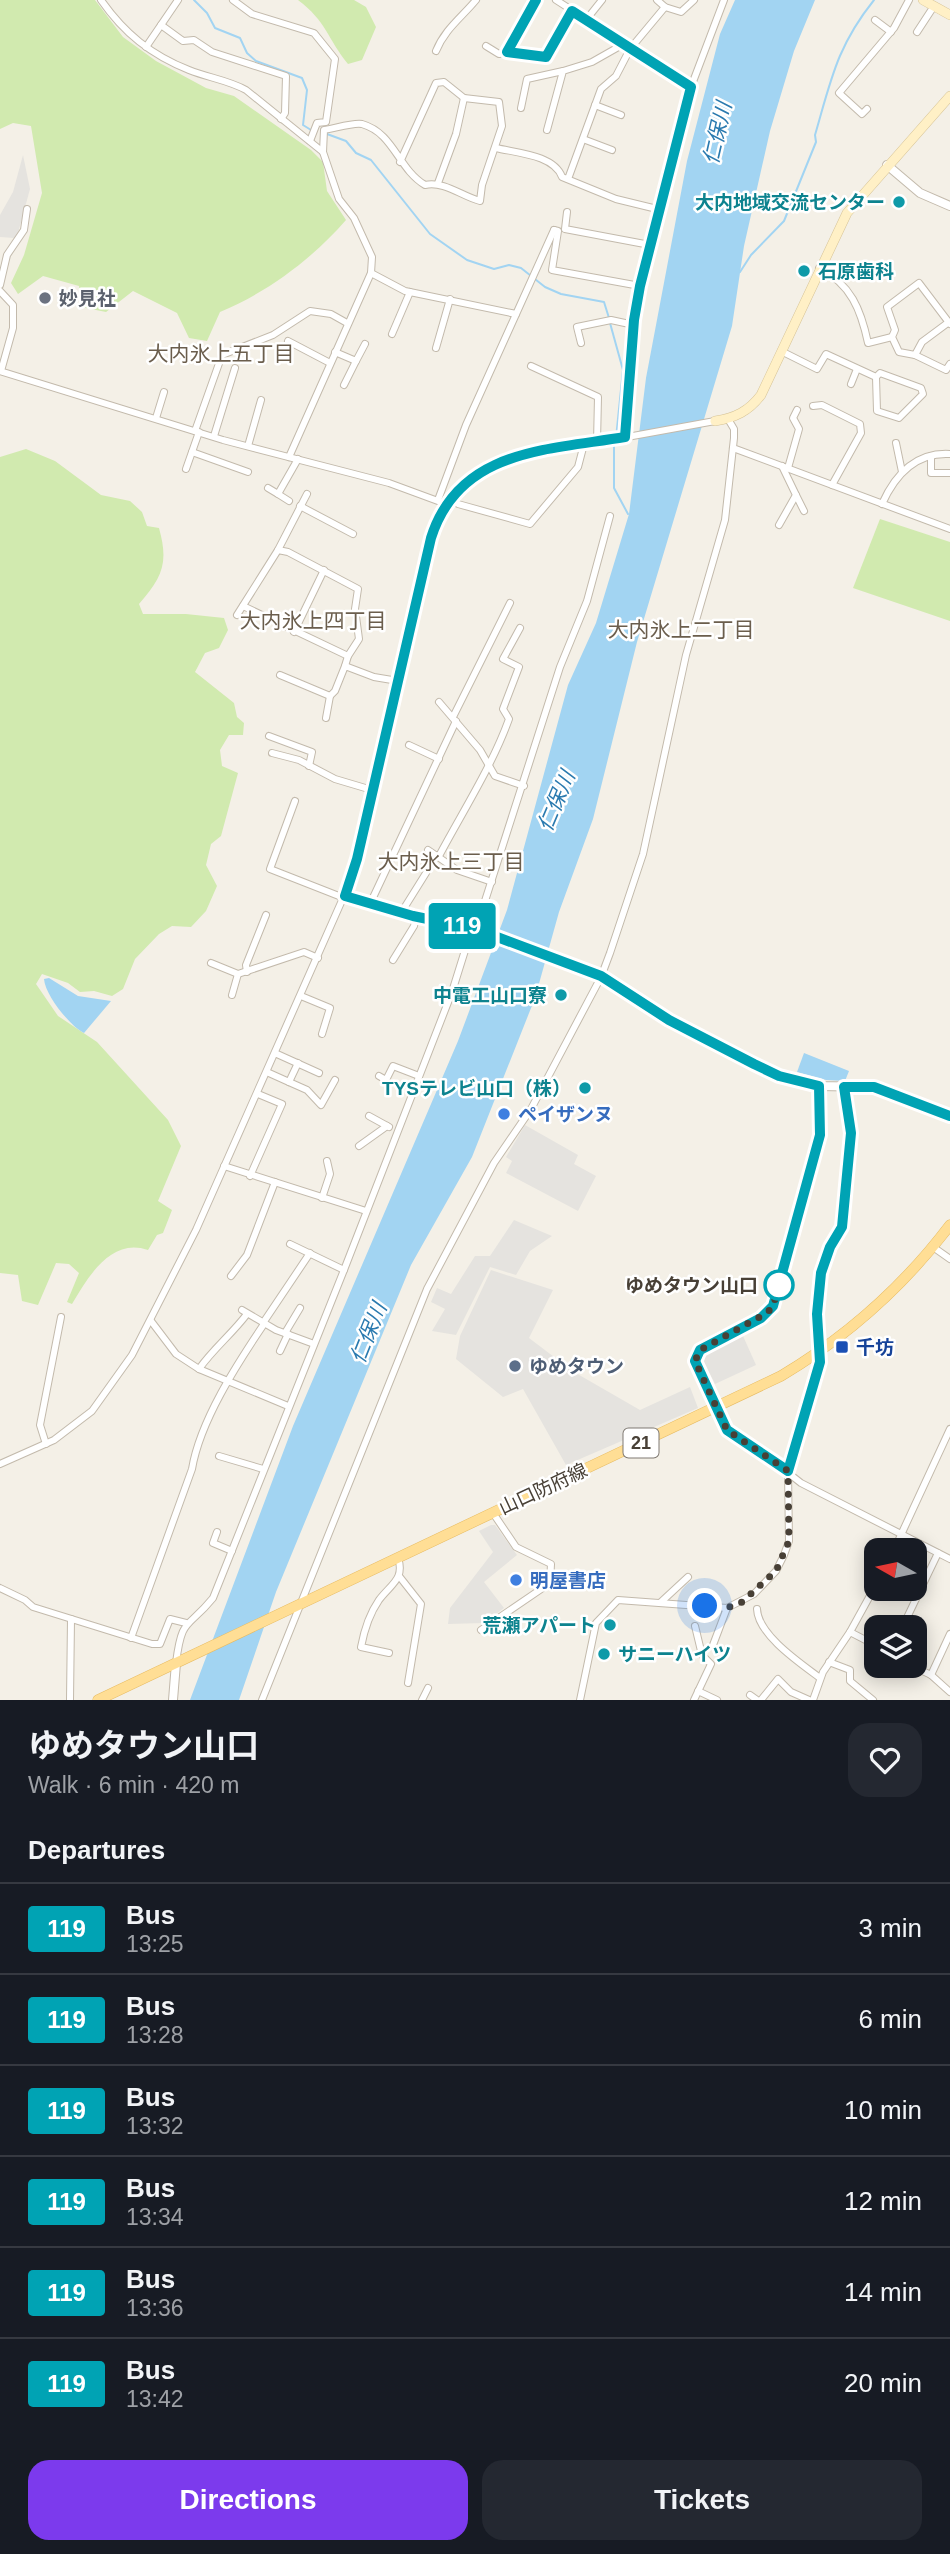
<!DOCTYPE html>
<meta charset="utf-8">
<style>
body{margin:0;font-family:Helvetica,"Noto Sans JP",sans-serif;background:#242831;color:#f1f3f6;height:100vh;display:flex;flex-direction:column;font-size:26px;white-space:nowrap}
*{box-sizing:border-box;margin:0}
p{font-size:23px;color:#9ea1a6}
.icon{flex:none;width:38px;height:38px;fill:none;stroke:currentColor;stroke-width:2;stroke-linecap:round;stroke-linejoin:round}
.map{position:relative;height:1700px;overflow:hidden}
.sheet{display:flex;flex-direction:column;background:#171b24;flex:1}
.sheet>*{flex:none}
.badge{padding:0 14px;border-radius:5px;font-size:24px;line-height:46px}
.needle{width:46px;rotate:279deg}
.controls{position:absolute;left:864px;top:1538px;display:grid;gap:14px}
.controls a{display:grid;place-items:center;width:63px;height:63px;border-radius:14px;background:#171b24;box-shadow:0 4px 18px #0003;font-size:35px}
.you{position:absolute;width:35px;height:35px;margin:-18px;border:5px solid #fff;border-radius:50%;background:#1a73e8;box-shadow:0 0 0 10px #1a73e833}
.map>.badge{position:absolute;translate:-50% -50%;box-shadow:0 0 0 4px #fff}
h2{padding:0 28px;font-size:26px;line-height:63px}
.round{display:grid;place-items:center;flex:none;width:74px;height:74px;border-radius:21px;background:#242831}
.overview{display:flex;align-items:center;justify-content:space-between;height:119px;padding:0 28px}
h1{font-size:33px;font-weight:700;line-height:52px}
.action{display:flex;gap:14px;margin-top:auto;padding:14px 28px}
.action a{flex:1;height:80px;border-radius:21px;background:#7c3aed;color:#fff;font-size:28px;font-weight:700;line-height:80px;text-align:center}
.action a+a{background:#242831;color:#f1f3f6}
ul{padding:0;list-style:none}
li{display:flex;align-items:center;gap:21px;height:91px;padding:0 28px;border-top:2px solid #363941}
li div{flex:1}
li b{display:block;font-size:26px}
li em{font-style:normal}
li .badge{min-width:77px;font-weight:700;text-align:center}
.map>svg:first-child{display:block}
</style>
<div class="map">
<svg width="950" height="1700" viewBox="0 0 950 1700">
<rect width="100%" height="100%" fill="#f4f0e7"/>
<g fill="#d1eaaf">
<path d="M0 0H95L123 37 156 61 206 88 234 96 311 150 323 162 327 191 346 220C312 259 268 292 220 312L207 341 189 338 177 313 133 291 106 312 81 307 79 286 43 276 18 294 11 283 24 255 42 193 31 126 13 123 0 129Z"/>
<path d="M298 0H354L366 7 376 27 362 60 348 64C327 38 327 22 298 0Z"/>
<path d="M26 449 55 461 101 495 130 501 142 512 147 526 159 528C169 564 162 577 139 604L143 614H186L224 618 228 630 219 648 205 653 195 672 234 703 237 717 244 723 243 735H229L220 750 222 766 238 773 221 836 211 844 206 865 217 886 206 911 191 927 172 926 159 934 135 959 123 989 112 996 94 991 80 992 68 983 42 974 36 984 58 1016 97 1042 168 1120 181 1146 158 1201 172 1210 163 1233 157 1235 148 1250C111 1237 88 1277 72 1304L67 1302 79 1273 69 1264 56 1263 38 1305 22 1301 18 1275 0 1273V457Z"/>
<polygon points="880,519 950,542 950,621 853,588"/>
</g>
<g fill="#e5e3df">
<polygon points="23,155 30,189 18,233 14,238 0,237 0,215 13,192"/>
<polygon points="525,1125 578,1155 574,1164 596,1176 578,1211 506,1173 512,1161 506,1157"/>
<polygon points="514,1220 552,1236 530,1251 516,1275 490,1267 456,1335 432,1331 445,1309 431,1302 437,1288 451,1294 475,1256 490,1256"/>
<polygon points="491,1270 553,1290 529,1338 574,1372 640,1410 690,1387 698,1408 566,1465 523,1389 503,1397 456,1359 460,1336"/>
<polygon points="743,1336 756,1365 715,1384 704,1362 706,1355"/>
<polygon points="491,1525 495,1525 517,1555 484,1582 504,1608 484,1623 448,1624 450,1608 493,1552 479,1531"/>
</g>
<g fill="#a2d4f2">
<polygon points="735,0 815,0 794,51 770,131 744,246 732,326 637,642 593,819 559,912 535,998 472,1157 411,1265 276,1592 239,1700 190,1700 293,1426 458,1041 507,910 568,685 596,623 629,514 646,378 687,161 720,34"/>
<path d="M49 978 78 996 111 1001 84 1033C70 1026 45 995 44 979Z"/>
<polygon points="804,1053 849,1071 845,1081 826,1080 797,1072"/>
</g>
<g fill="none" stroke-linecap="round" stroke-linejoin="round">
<g stroke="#a2d4f2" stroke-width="2">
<polyline points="194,0 207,13 215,28 240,38 247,53 256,61 302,78 307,90 303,125 311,130"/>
<polyline points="327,134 346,141 356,153 371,160 430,234 467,260 494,269 509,265 521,268 545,287 561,294 604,302 609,318"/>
<path d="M740 272 751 255 784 221 816 142 815 135C831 80 837 46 874 0"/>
<polyline points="610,323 623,370 616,438"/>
<polyline points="614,443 614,488 628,514"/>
</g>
<g stroke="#c3baac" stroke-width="8">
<g id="minor">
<path d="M101 0C124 33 151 55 189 70 209 78 228 80 246 90L323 152 339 199 354 218 372 257 371 273 289 457"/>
<polyline points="233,0 252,14 314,33 335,59 326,122 317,123 310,141"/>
<polyline points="556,0 691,87"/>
<polyline points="657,0 665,7 681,12 694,0"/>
<polyline points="586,20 602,0"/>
<polyline points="875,20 891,32"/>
<polyline points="161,25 183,41 194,40 212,52 286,76 285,113 281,119"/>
<polyline points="917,32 934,6"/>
<polyline points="486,46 499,54 507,52 546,57 572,11"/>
<polyline points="146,47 178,0"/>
<path d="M436 51C445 29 461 18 476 0"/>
<polyline points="507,52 536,0"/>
<polyline points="595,105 621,115"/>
<polyline points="521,108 527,79 563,71"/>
<polyline points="867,109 862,114 839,93 894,28 909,0"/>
<polyline points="547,130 563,71 592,62 622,45"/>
<polyline points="583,139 612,150"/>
<path d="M496 148C517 153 554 155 562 177L616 199 657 209"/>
<path d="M323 152 324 130C333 129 354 122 362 124 394 133 398 169 425 185 445 181 461 196 480 201L482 185 502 126 499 102 464 98 444 82 436 83 400 162"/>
<polyline points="568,179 601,89 616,76 630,49 665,7"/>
<polyline points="438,183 456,134 464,98"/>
<polyline points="567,212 565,229 650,245"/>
<polyline points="554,230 558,231 552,270 640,286"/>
<path d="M819 268C851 284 861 310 868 343L892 337"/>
<polyline points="371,273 405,291 516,314"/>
<polyline points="0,285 7,255 24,230 27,209"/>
<polyline points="0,291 13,305 13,328 1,371"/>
<polyline points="950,324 919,283 887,307 895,330 892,337 899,352 915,355 946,370 950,364"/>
<polyline points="392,334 410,292"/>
<polyline points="288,341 330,363"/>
<polyline points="581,343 577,327 611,320 634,325"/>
<polyline points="436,348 450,299"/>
<polyline points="781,351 817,369 826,354 876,377 877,411 899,418 923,394 921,388 880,373 876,377"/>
<polyline points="335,352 356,361 365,344"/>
<polyline points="915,355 922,342 949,322"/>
<polyline points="531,366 598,397 597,442"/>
<polyline points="0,371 223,440 389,483 446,504"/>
<polyline points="851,384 857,369"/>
<polyline points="344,385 356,361"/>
<polyline points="813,406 822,405 860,424 861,433 832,485"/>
<polyline points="156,418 164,392"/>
<polyline points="195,431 222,355 273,335 310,311 331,314 347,323"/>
<polyline points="214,436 235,368"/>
<polyline points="625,437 634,320 657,209 691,87 724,0"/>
<polyline points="896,443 902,472"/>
<polyline points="248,446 261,400"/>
<polyline points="733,448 950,529"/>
<polyline points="192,452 248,472"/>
<polyline points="931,456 931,473 950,473"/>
<polyline points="788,468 799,429 793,418 797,410"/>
<polyline points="186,469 199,432"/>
<polyline points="268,488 278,494 298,459"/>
<polyline points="278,494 289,501"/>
<polyline points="796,495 804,511"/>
<polyline points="452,498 458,504 530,524 578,467 584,444"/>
<polyline points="438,500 466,425 554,230"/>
<path d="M882 504C895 475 916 452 950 454"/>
<polyline points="300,506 353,534"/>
<polyline points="779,525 796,495 782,466"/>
<polyline points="278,550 307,494"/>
<polyline points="243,606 348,656"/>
<polyline points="237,615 278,550 288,552 358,589 355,609 359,639 348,656 345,666"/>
<polyline points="294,632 324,570"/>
<polyline points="280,675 330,696 335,691 345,666 374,677 398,681"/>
<polyline points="439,702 480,750 495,776 524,786"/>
<polyline points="453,717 510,603"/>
<polyline points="326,718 330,696"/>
<polyline points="269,736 312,752 309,766"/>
<polyline points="409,745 439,759"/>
<polyline points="272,753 299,760 335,779 372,790"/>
<polyline points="295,801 270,869 344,898"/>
<polyline points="428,850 457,870 492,882"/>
<path d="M439 856C463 811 492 766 509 719L503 709 519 667 503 659 520 628"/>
<polyline points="345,896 413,916 476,929 554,959"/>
<polyline points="370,904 456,721"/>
<polyline points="401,913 426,873"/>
<polyline points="476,929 560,667 587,601 610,516"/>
<polyline points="393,960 414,926 416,917"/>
<polyline points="211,963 238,974 304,952 318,958"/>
<polyline points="247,972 246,965 266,915"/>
<polyline points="232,995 238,974"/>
<polyline points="301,996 330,1008 322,1034"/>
<polyline points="277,1054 319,1073"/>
<polyline points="269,1073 289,1082 298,1063"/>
<polyline points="379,1076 386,1080 393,1066 419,1076"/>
<polyline points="289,1082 307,1090 321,1105 335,1080"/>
<polyline points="369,1116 389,1127"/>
<polyline points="359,1146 387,1126"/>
<polyline points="224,1166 366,1211"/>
<polyline points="250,1176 282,1104 258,1094"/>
<polyline points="322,1198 330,1174 327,1161"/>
<polyline points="290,1244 344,1270"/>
<polyline points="933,1247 950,1259"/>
<polyline points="231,1276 247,1255 275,1182"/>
<polyline points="242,1310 276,1330 314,1344"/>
<polyline points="151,1321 176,1354 199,1369 288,1406"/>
<polyline points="263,1323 310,1253"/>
<polyline points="285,1333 300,1308"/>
<polyline points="280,1351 288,1334"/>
<path d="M199 1369C213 1349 232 1334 247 1314"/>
<polyline points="716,1407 733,1436 760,1451 801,1483 950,1559"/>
<polyline points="46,1444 40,1425 61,1317"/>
<polyline points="219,1456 263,1469"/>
<path d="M0 1464 54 1440 92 1411 132 1355 196 1230 351 880 431 538C443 501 467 477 501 460L715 421"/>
<polyline points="217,1532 213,1543 232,1551"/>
<polyline points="894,1550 950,1429"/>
<polyline points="399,1576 421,1604 408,1683"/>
<polyline points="0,1588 25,1600 33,1607 152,1644 160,1644 170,1619 186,1623"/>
<polyline points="661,1602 688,1577"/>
<path d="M757 1609C758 1635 800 1663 820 1678"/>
<polyline points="902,1628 938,1553"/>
<polyline points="481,1630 550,1583 551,1564 516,1547 493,1513"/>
<polyline points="850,1632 877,1646"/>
<path d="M131 1638 192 1469C200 1421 237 1364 264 1324"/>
<polyline points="713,1645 727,1608"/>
<path d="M389 1653 361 1647C364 1631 370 1613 379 1600 391 1584 405 1579 398 1558"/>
<polyline points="829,1662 850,1670 850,1681 873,1700"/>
<path d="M176 1663C182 1616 187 1630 213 1598L344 1270 452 992 472 928"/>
<polyline points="912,1666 931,1675 950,1692"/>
<polyline points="931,1675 950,1634"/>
<polyline points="698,1691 717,1700"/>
<polyline points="750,1695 757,1700"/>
<polyline points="70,1700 71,1619"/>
<polyline points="262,1700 427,1289 494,1163 531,1109 601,977 610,953 643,854 686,655 725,520 734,438 734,429 728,419"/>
<polyline points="422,1700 428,1688"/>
<polyline points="580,1700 596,1623 618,1600 727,1608 754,1594 776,1571 784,1555 789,1541 788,1471 820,1362 817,1314 821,1273 843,1220 851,1133 844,1087"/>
<polyline points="694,1700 711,1664 702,1655 695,1626"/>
<polyline points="761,1700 778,1679 791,1692 809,1700"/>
<polyline points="813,1700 823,1672 850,1632 877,1583"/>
</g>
</g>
<g stroke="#c3baac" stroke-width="10">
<g id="tertiary">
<polyline points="887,165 920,193 950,206"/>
<polyline points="554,959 601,977 669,1020 779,1076 819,1086 874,1087 950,1116"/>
<path d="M716 1407 696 1366 697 1356C709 1332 755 1329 773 1306L820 1135 819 1086"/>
<polyline points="173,1700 176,1663"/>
</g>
</g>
<g stroke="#d6c396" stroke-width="10">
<g id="secondary">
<polyline points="923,0 950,15"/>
<path d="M715 421C735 418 749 411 761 395L847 213 950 96"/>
</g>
</g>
<g stroke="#e7bb62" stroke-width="11">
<path id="primary" d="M98 1700 781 1376C848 1336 903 1287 950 1225"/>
</g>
<use href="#minor" stroke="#fff" stroke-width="6"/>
<use href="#tertiary" stroke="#fff" stroke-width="8"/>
<use href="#secondary" stroke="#fff0c6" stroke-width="9"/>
<use href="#primary" stroke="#ffde95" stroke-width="10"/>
</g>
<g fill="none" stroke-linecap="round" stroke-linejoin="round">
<g stroke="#fff" stroke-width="16">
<path id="line" d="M536 0 507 52 546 57 572 11 691 87 640 286 634 320 625 437C548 450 459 449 431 538L357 859 345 896 413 916 476 929 601 976 669 1020 754 1064 779 1076 819 1086 820 1135 773 1306 761 1318 700 1350 695 1361 727 1430 788 1471 820 1362 817 1314 821 1273 830 1247 842 1227 851 1133 844 1087H874L950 1116"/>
</g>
<use href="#line" stroke="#00a3b4" stroke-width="10"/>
<polyline stroke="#484036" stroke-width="7" stroke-dasharray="0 12.6" points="705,1606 727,1608 742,1602 776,1571 789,1541 788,1471 727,1430 695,1361 700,1350 767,1313 773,1306 779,1285"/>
</g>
<g fill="#0f9aa8" stroke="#fff" stroke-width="2.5">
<circle cx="899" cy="202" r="7"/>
<circle cx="804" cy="271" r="7"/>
<circle cx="561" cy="995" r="7"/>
<circle cx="585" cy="1088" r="7"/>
<circle cx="610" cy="1625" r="7"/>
<circle cx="604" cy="1654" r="7"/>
</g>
<circle fill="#6b7280" stroke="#fff" stroke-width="2.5" cx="45" cy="298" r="7"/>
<g fill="#3f7fe0" stroke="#fff" stroke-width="2.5">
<circle cx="504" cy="1114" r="7"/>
<circle cx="516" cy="1580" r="7"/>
</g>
<circle fill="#fff" stroke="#00a3b4" stroke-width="3.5" cx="779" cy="1285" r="14"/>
<rect fill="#1a4fb4" stroke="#fff" stroke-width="2.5" x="835" y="1340" width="14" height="14" rx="3.5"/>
<circle fill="#5c6f8a" stroke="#fff" stroke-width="2.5" cx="515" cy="1366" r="7"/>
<g text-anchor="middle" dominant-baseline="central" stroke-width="5" stroke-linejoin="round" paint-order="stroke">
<rect fill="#fff" stroke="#7f7972" stroke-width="2" x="623.5" y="1428.5" width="35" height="29" rx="5"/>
<g font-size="18" font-weight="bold" fill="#484036">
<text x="641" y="1443">21</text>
</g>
<g font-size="19" font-weight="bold" fill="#0d838f" stroke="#fff" text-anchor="end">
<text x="885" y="202">大内地域交流センター</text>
<text x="818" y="271" text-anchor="start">石原歯科</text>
<text x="547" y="995">中電工山口寮</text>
<text x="571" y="1088">TYSテレビ山口（株）</text>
<text x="596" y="1625">荒瀬アパート</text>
<text x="618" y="1654" text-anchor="start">サニーハイツ</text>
</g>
<g font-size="19" font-weight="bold" fill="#5b616d" stroke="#fff" text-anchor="start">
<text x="59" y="298">妙見社</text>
</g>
<g font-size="19" font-weight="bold" fill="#366cbe" stroke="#fff" text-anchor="start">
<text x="518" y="1114">ペイザンヌ</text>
<text x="530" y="1580">明屋書店</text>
</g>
<g font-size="19" font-weight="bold" fill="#484036" stroke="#fff" text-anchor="end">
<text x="758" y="1285">ゆめタウン山口</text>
</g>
<g font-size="19" font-weight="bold" fill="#164399" stroke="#fff" text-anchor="start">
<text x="856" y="1347">千坊</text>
</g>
<g font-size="19" font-weight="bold" fill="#4e5e75" stroke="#fff" text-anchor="start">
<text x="529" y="1366">ゆめタウン</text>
</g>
<g font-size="19" fill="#484036" stroke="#fff">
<text transform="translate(543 1489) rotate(-25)">山口防府線</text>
</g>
<g font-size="21" font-style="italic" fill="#2a7aaf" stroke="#fff">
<text transform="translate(717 133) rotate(-77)">仁保川</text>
<text transform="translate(556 801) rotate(-67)">仁保川</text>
<text transform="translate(368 1333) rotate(-68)">仁保川</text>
</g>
<g font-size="21" fill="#6b5e4d" stroke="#fff">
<text x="221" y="353">大内氷上五丁目</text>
<text x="313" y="620">大内氷上四丁目</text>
<text x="681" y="629">大内氷上二丁目</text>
<text x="451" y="861">大内氷上三丁目</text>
</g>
</g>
</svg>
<div class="controls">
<a><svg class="needle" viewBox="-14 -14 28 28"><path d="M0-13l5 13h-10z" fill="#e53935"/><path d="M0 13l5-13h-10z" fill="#9ea1a6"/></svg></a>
<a><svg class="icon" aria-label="layers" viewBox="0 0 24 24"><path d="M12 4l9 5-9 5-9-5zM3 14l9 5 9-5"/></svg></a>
</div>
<div class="you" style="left:705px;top:1606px"></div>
<b class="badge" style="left:462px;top:926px;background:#00a3b4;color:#fff">119</b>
</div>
<section class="sheet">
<div class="overview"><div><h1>ゆめタウン山口</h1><p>Walk · 6 min · 420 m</p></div><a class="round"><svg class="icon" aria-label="heart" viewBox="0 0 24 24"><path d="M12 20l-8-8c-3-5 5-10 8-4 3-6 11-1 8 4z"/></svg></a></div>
<h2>Departures</h2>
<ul>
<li><span class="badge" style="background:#00a3b4;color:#fff">119</span><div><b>Bus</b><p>13:25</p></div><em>3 min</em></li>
<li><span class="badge" style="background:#00a3b4;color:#fff">119</span><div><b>Bus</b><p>13:28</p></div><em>6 min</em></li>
<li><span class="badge" style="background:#00a3b4;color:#fff">119</span><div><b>Bus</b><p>13:32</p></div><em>10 min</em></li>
<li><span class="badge" style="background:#00a3b4;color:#fff">119</span><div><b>Bus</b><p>13:34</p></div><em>12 min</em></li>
<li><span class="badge" style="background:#00a3b4;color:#fff">119</span><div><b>Bus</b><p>13:36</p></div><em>14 min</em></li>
<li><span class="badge" style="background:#00a3b4;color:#fff">119</span><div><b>Bus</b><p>13:42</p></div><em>20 min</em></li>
</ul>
<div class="action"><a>Directions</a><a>Tickets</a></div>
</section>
